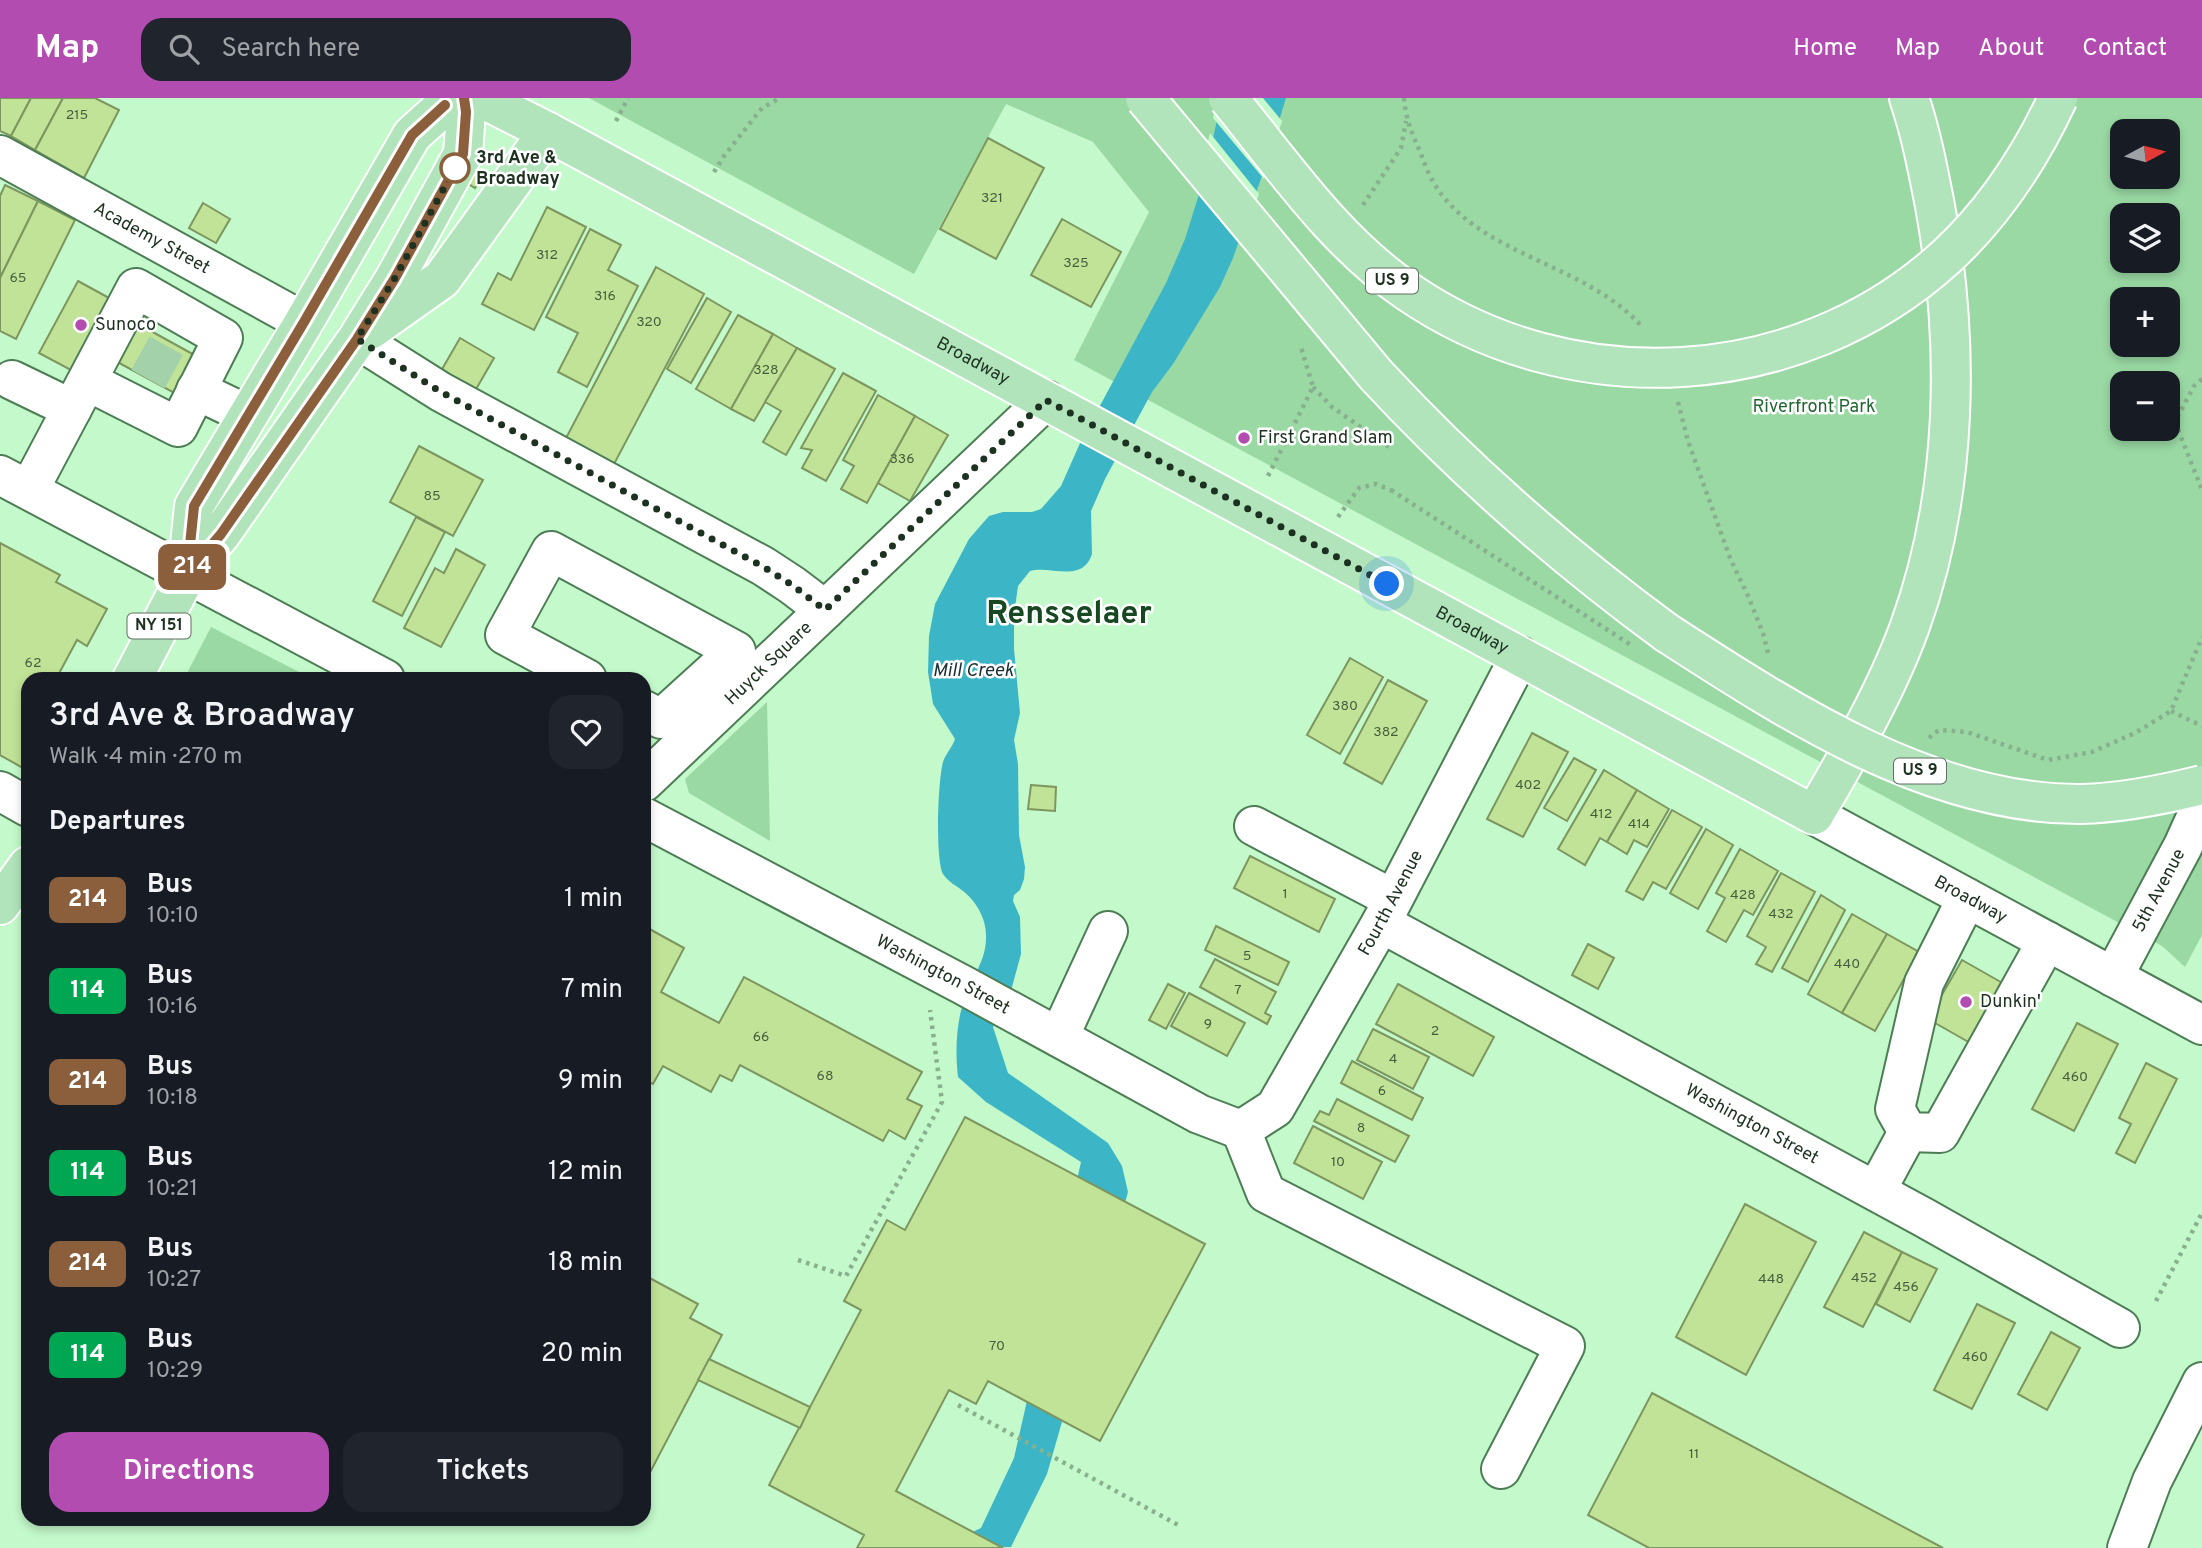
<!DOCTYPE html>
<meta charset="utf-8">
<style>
body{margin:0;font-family:Overpass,sans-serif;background:#20242c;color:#f1f3f6;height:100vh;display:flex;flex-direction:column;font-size:26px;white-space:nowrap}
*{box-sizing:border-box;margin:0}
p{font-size:23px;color:#9ea1a6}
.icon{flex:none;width:38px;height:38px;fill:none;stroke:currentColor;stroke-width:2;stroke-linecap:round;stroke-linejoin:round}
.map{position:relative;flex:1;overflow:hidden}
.panel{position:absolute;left:21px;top:574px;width:630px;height:854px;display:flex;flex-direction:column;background:#171b24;border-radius:21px;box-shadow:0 4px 10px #0003}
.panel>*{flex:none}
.badge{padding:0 14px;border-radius:10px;font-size:24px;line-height:46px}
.needle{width:46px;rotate:83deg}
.buttons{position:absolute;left:2110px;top:21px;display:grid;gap:14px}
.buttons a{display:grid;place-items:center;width:70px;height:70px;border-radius:14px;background:#171b24;box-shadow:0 4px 10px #0003;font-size:35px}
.you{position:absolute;width:35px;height:35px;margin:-18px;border:5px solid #fff;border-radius:50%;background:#1a73e8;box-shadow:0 0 0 10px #1a73e833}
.map>.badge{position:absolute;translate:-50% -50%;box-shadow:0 0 0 4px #fff}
h2{padding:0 28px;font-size:26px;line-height:63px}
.round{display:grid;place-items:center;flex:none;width:74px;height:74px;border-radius:21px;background:#20242c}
.summary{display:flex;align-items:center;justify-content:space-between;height:119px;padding:0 28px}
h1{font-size:33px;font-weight:600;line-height:52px}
.button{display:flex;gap:14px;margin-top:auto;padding:14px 28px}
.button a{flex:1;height:80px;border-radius:21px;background:#b24cb0;color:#fff;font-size:28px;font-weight:600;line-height:80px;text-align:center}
.button a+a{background:#20242c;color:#f1f3f6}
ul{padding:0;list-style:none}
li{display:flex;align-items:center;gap:21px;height:91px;padding:0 28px}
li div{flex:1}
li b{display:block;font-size:26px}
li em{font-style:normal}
li .badge{min-width:77px;font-weight:700;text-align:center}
header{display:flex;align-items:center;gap:42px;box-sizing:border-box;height:98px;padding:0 35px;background:#b24cb0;color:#fff}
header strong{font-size:33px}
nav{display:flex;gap:38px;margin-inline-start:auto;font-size:24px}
.search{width:490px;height:63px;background:#20242c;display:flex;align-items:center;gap:18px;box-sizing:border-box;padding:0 24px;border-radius:21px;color:#9ea1a6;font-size:26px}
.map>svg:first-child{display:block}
</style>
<header>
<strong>Map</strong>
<div class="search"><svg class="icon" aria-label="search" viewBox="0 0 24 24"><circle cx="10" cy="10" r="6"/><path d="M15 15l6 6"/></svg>Search here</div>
<nav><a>Home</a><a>Map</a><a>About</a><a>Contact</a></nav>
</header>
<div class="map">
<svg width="2202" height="1450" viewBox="0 0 2202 1450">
<rect width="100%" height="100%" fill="#c4f9cb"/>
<g fill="#9ad9a4" fill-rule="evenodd">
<path d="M589 0H2202V837L2185 869 2162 848 1074 262 1149 114 1093 44 1006 6 914 176ZM2123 33H2168V79H2123ZM2123 117H2168V163H2123ZM2123 201H2168V247H2123ZM2123 285H2168V331H2123Z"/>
<polygon points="211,529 313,581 184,581"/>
<polygon points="767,604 770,743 689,695 685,681"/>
</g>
<path fill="#3cb6c7" d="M1222 0H1286L1263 75 1233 160 1220 189 1173 266 1152 294 1105 381 1091 413 1092 456C1082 486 1051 467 1030 473L1018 488 1014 517V551L1020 615 1014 642 1018 666 1019 737 1025 769 1024 781 1020 792 1014 797 1013 803 1020 819 1021 856 1012 889 993 929 1008 975 1108 1045 1122 1068 1128 1094 1047 1376 1011 1449 939 1450 981 1430 1014 1360 1081 1064 986 1004 958 979C955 953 956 925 965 899 972 879 986 863 986 840 987 822 977 804 963 793 957 788 948 784 943 776 935 761 938 682 943 664 946 655 952 650 955 641L933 606 928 574 929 538 935 506 969 441 989 418 1003 414H1032L1041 411 1061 388 1081 343 1166 185 1185 141 1204 80Z"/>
<g fill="#c4f9cb">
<polygon points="1218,0 1263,0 1282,23 1264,81 1213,20"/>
<polygon points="1210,35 1259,96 1241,148 1196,94"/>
</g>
<g fill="#c0e397" stroke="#7d965f" stroke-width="2">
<polygon points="0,0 31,0 11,38 0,33"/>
<polygon points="31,0 63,0 35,52 11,38"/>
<polygon points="63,0 95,0 119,12 84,80 35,52"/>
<polygon points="988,40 1044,70 996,161 940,131"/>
<polygon points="475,71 483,76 475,90 467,85"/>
<polygon points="5,87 38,103 0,180 0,98"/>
<polygon points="38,103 75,122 16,241 0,233 0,180"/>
<polygon points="203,105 230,121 216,145 189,130"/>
<polygon points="547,109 586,129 534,232 482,206 498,175 511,182"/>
<polygon points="1062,121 1121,154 1091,209 1031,177"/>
<polygon points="590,131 621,147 608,172 638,188 587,289 558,274 578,235 546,219"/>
<polygon points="656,169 704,196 613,368 565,342"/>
<polygon points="78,183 120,206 82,278 39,255"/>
<polygon points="707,200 731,214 691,285 667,271"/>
<polygon points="738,217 773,236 731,311 696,291"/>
<polygon points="131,222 198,259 178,297 110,260"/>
<polygon points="773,236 797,250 754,323 731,311"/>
<polygon points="460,240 494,260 475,293 441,273"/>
<polygon points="797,250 835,271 786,357 763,344 781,313 765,304"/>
<polygon points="843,275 876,293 826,383 802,370 812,352 801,350"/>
<polygon points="878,297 915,318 867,405 841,391 854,368 843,362"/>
<polygon points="915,318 948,337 910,403 878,385"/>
<polygon points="419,348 483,382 453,438 390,404"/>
<polygon points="416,419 445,434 402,518 373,503"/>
<polygon points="0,445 60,477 56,484 107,511 87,548 77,542 56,581 28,581 28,660 23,670 0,657"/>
<polygon points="456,451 485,467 441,549 404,530 435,470 444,475"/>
<polygon points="1350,560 1383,579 1340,656 1307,637"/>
<polygon points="1388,582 1427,603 1382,686 1344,665"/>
<polygon points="1532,635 1568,654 1523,739 1487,721"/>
<polygon points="1574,660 1596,672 1567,723 1544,710"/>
<polygon points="1604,672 1637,692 1607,744 1600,740 1585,767 1558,751"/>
<polygon points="1031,687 1056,689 1055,713 1028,711"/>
<polygon points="1637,692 1669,711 1647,749 1634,742 1627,756 1607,744"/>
<polygon points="1672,712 1702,729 1666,791 1653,784 1643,802 1626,793"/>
<polygon points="1706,731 1733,747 1698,811 1670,795"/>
<polygon points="1740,751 1778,773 1753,817 1744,812 1726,844 1707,833 1725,800 1716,795"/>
<polygon points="1250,758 1335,801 1319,834 1234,790"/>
<polygon points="1781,775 1815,794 1772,874 1756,866 1766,849 1747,838"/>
<polygon points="1821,797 1845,812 1808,884 1782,870"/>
<polygon points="1852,816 1887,836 1842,915 1808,896"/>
<polygon points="644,828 684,850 661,894 719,925 744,879 922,974 907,1001 922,1008 905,1041 889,1032 883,1043 740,967 732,983 720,977 711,994 663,968 653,986 644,981"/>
<polygon points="1216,828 1289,864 1278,887 1205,852"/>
<polygon points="1887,836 1919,854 1875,933 1842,915"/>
<polygon points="1588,846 1614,860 1598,891 1572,877"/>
<polygon points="1215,861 1276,894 1265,915 1271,918 1267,926 1200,889"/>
<polygon points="1962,862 2006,887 1972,946 1928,921"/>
<polygon points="1168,886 1185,895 1166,931 1149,922"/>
<polygon points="1398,886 1494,939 1473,978 1376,926"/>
<polygon points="1189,895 1245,925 1227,958 1171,928"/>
<polygon points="2077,925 2118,946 2074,1033 2032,1011"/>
<polygon points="1373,931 1429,959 1413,991 1357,962"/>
<polygon points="1352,963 1423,1000 1412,1022 1341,985"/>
<polygon points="2146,965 2177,981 2135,1065 2116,1055 2131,1026 2119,1020"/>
<polygon points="1337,1001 1409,1038 1395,1064 1314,1023 1320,1013 1329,1017"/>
<polygon points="965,1019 1205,1146 1100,1343 988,1283 976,1306 949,1292 896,1393 1003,1450 857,1450 864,1437 769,1387 861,1212 844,1203 887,1122 905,1132"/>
<polygon points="1313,1028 1382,1064 1363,1101 1294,1065"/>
<polygon points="1745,1106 1816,1144 1746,1277 1676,1239"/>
<polygon points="1864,1134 1902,1154 1863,1229 1824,1209"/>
<polygon points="1902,1154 1937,1171 1910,1224 1876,1206"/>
<polygon points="644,1177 698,1206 690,1220 722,1237 645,1384"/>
<polygon points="1977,1206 2015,1225 1972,1311 1934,1292"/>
<polygon points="2051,1234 2080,1250 2047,1312 2018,1296"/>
<polygon points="709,1261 810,1309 800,1330 698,1282"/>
<polygon points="1652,1295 1943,1450 1649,1450 1588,1417"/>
</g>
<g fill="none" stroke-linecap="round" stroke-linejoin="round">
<polyline stroke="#a3d1a9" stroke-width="38" stroke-dasharray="38 19" stroke-linecap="butt" points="148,281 169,243"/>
<g stroke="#4d7d55" stroke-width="42">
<g id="minor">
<path id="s1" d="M0 57 304 224"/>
<polyline points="357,241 441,294 763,468 792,487 825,512"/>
<polyline points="12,282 72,311"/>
<polyline points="196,292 248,317"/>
<polyline points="0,377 385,581"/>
<polyline points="29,392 136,190 223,240 178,329 87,283"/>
<polyline points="587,581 505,537 551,453 736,553 661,621 644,612"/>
<path id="s2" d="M644 684 1046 302"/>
<polyline points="0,693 28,709"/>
<path id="s3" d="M1814 717 2202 927"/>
<path id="s4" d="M644 719 963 887 1199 1016 1241 1032"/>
<polyline points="1254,728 1393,801"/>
<polyline points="1967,800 1924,885 1895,1011 1908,1034 1940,1035 2047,843"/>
<path id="s5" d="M1381 825 1923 1119 2120 1230"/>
<path id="s6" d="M2113 879 2183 748 2202 706"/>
<polyline points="1059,939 1108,833"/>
<path id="s7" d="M1241 1032 1275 1010 1381 825 1520 558"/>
<polyline points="1241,1032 1266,1095 1565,1248 1501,1371"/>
<polyline points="1876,1093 1908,1034"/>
<polyline points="2127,1450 2152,1383 2202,1284"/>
</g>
</g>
<g stroke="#fff" stroke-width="42">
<g id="major">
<path id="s8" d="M481 0 548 34 1814 717C1849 657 1886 594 1910 528 1958 395 1960 246 1935 108 1928 72 1921 35 1909 0"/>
<polyline points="370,232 442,181 548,34"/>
<path d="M1376 277C1465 373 1562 458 1667 535"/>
<polyline points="187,476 194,408 304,224 412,37 453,0"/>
<polyline points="132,581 187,476 221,436 357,241 395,180 463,56 466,14 464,0"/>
<polyline points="0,807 28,768"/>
</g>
</g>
<g stroke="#87b08c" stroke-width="4.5" stroke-dasharray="3.5 5" stroke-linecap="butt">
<path d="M1404 0C1406 23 1412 35 1421 56 1425 67 1430 80 1437 90 1483 159 1588 166 1643 230"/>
<polyline points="616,23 628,0"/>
<polyline points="714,74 724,58 762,10 780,0"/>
<polyline points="1363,107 1401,50 1406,23"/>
<polyline points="2202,281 2194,288 2175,324 2202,392"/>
<polyline points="1313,289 1332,309 1392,351"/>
<polyline points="1678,304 1688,343 1730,460 1748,498 1763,535 1768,555"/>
<polyline points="1268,378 1313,289 1300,246"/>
<polyline points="1338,419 1359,390 1376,386 1391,392"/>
<polyline points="2171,613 2202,628"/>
<polyline points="1929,640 1934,635 1940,632 1967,634 2048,662 2092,654 2135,635 2171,613 2202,539"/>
<polyline points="798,1162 846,1178 942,1004 930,912"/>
<polyline points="2156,1203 2202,1115"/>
<polyline points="958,1307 1180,1428"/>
</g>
<use href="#minor" stroke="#fff" stroke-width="38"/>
<use href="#major" stroke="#b1e4ba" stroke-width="38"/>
<g stroke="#fff" stroke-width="42" stroke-linecap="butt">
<g id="major-bridge">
<polyline points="1145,0 1376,277"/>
<path d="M1228 0C1283 67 1334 143 1407 193 1571 306 1798 294 1946 159 1995 114 2030 60 2058 0"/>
<path d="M1667 535C1788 613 1931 707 2081 706 2123 705 2162 697 2202 687"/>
</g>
</g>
<polyline stroke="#87b08c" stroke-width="4.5" stroke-dasharray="3.5 5" stroke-linecap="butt" points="1391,392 1631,547"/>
<use href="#major-bridge" stroke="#b1e4ba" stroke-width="38"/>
</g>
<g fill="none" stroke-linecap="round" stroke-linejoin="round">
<g stroke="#fff" stroke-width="16">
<polyline id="line" points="445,7 412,37 304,224 194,408 187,476 221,436 357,241 395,180 463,56 466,14 464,0"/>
</g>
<use href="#line" stroke="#8b5e3c" stroke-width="10"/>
<polyline stroke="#1d3120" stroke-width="7" stroke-dasharray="0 12.6" points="455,70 395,180 357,241 441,294 762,468 792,487 825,512 1046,302 1387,486"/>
</g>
<circle fill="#fff" stroke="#8b5e3c" stroke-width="3.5" cx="455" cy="70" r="14"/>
<g fill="#b24cb0" stroke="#fff" stroke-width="2.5">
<circle cx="81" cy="227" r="7"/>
<circle cx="1244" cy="340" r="7"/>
<circle cx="1966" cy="904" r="7"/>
</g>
<g text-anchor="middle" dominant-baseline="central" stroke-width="5" stroke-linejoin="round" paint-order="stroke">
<g font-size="14" fill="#465e3e">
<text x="77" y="17">215</text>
<text x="992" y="100">321</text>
<text x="547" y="157">312</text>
<text x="1076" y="165">325</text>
<text x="18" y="180">65</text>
<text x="605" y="198">316</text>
<text x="649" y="224">320</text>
<text x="766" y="272">328</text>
<text x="902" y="361">336</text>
<text x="432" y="398">85</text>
<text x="33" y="565">62</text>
<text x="1345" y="608">380</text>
<text x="1386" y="634">382</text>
<text x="1528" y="687">402</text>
<text x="1601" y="716">412</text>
<text x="1639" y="726">414</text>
<text x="1285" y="796">1</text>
<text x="1743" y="797">428</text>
<text x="1781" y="816">432</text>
<text x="1247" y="858">5</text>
<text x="1847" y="866">440</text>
<text x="1238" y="892">7</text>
<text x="1208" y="926">9</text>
<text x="1435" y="933">2</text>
<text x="761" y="939">66</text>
<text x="1393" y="961">4</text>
<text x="825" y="978">68</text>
<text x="2075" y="979">460</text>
<text x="1382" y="993">6</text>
<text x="1361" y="1030">8</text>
<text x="1338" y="1064">10</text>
<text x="1864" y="1180">452</text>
<text x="1771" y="1181">448</text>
<text x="1906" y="1189">456</text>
<text x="997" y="1248">70</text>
<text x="1975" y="1259">460</text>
<text x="1694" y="1356">11</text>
</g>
<g fill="#fff" stroke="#616f63" stroke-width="2">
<rect x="1366" y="170.5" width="52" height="25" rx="5"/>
<rect x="127.5" y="515.5" width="63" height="25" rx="5"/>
<rect x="1894" y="660.5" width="52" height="25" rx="5"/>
</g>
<g font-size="16" font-weight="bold" fill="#1d3120">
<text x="1392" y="183">US 9</text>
<text x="159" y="528">NY 151</text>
<text x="1920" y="673">US 9</text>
</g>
<g font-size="18" font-weight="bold" fill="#1d3120" stroke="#fff" text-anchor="start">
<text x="476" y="60">3rd Ave &amp;<tspan x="476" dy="21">Broadway</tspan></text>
</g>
<g font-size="18" fill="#1d3120" stroke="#fff">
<text stroke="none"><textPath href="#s1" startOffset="173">Academy Street</textPath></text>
<text stroke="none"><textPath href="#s8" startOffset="558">Broadway</textPath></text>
<text stroke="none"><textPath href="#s8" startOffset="1125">Broadway</textPath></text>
<text stroke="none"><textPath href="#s2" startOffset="172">Huyck Square</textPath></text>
<text stroke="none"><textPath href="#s6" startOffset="98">5th Avenue</textPath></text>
<text stroke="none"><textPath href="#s3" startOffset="178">Broadway</textPath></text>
<text stroke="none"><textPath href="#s7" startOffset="276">Fourth Avenue</textPath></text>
<text stroke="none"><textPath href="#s4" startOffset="338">Washington Street</textPath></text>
<text stroke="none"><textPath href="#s5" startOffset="422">Washington Street</textPath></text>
</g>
<g font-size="18" fill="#1d3120" stroke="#fff" text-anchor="start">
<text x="95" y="227">Sunoco</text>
<text x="1258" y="340">First Grand Slam</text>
<text x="1980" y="904">Dunkin'</text>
</g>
<g font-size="18" fill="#206732" stroke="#fff">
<text x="1814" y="309">Riverfront Park</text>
</g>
<g font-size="19" font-style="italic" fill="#1b3033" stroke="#fff">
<text x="973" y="573">Mill Creek</text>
</g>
<g font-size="32" font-weight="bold" fill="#174822" stroke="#fff">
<text x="1069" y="517">Rensselaer</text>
</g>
</g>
</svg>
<div class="buttons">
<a><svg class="needle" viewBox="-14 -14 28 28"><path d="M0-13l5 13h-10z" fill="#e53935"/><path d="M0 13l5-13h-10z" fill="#9ea1a6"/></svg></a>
<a><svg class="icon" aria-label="layers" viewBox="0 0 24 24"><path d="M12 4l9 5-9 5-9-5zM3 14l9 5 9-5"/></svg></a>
<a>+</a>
<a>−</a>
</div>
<div class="you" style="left:1387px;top:486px"></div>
<b class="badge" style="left:192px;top:469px;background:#8b5e3c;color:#fff">214</b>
<section class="panel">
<div class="summary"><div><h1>3rd Ave &amp; Broadway</h1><p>Walk · 4 min · 270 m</p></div><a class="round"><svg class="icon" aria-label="heart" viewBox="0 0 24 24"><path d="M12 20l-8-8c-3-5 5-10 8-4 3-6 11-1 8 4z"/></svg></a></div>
<h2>Departures</h2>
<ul>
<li><span class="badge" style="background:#8b5e3c;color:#fff">214</span><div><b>Bus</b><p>10:10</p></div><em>1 min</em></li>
<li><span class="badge" style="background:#00a651;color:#fff">114</span><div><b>Bus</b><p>10:16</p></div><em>7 min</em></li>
<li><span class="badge" style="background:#8b5e3c;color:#fff">214</span><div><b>Bus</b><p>10:18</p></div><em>9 min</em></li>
<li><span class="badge" style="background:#00a651;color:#fff">114</span><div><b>Bus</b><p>10:21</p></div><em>12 min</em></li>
<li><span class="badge" style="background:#8b5e3c;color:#fff">214</span><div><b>Bus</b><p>10:27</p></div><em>18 min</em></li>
<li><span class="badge" style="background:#00a651;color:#fff">114</span><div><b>Bus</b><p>10:29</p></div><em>20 min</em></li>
</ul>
<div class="button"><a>Directions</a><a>Tickets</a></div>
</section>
</div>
